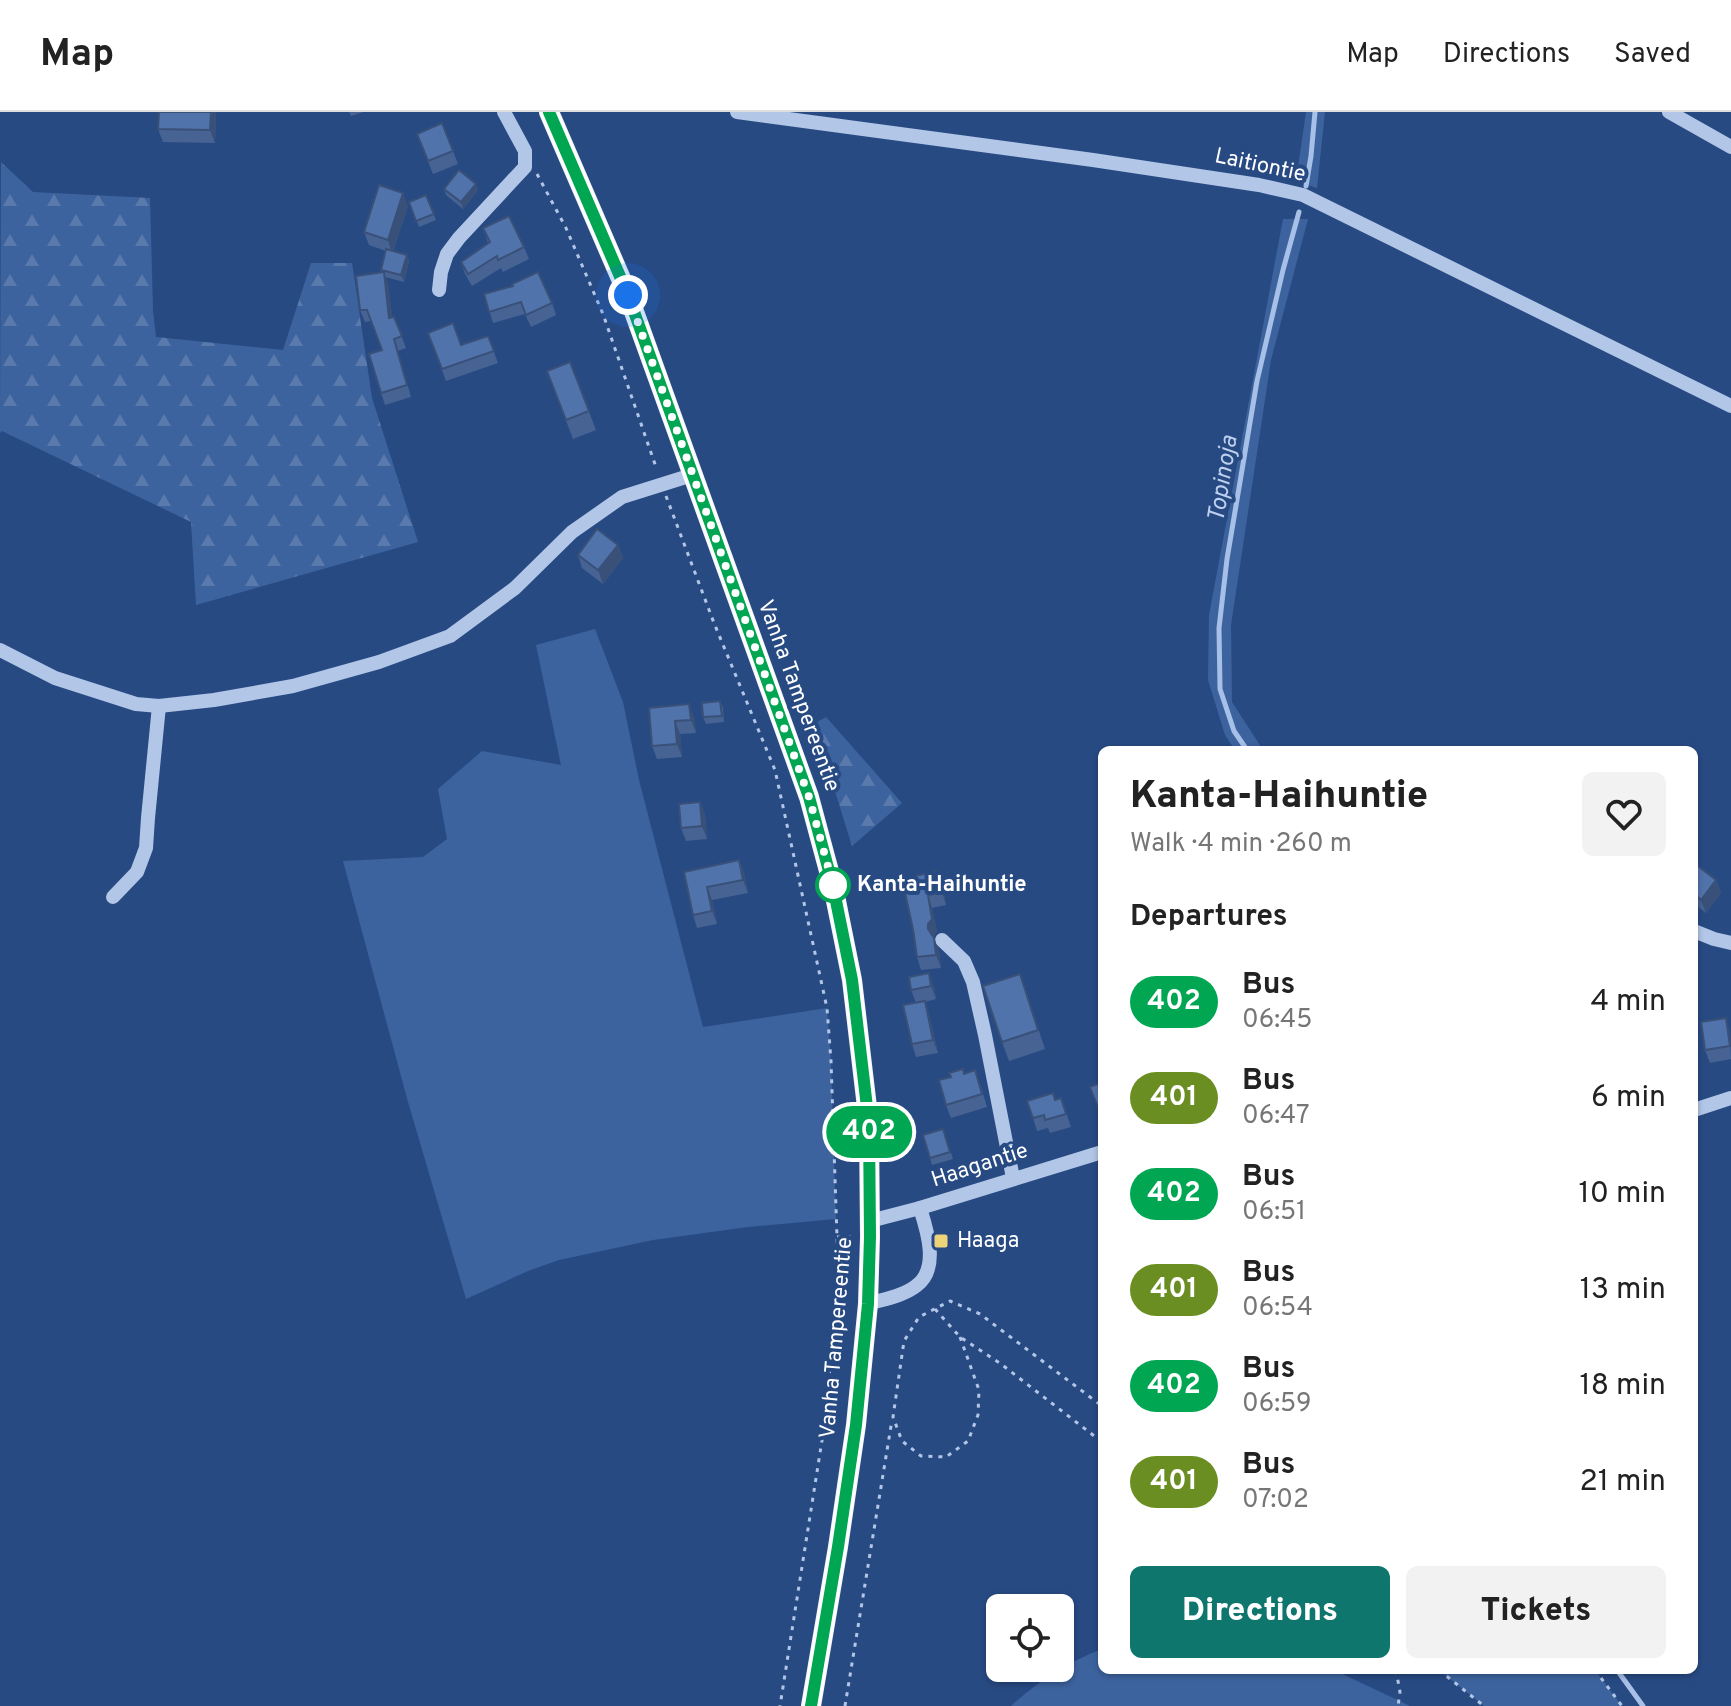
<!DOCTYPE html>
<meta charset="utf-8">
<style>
body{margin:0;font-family:Overpass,sans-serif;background:#f2f2f2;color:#222;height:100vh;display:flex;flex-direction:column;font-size:30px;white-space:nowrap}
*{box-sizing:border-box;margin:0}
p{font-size:26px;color:#767676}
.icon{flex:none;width:44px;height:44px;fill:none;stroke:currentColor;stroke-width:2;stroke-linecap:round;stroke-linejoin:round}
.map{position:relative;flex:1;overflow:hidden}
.sheet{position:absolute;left:1098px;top:634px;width:600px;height:928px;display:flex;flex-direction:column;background:#fff;border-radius:12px;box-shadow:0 2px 6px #0004}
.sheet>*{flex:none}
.badge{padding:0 16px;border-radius:26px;font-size:28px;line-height:52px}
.buttons{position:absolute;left:986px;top:1482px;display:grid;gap:16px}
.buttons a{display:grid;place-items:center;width:88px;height:88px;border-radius:12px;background:#fff;box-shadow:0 2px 6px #0004;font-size:40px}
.you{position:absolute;width:40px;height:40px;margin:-20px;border:6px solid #fff;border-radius:50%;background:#1a73e8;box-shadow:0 0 0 12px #1a73e833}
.map>.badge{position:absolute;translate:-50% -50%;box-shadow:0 0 0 4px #fff}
h2{padding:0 32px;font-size:30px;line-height:72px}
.round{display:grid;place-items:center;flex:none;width:84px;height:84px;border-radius:12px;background:#f2f2f2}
.headline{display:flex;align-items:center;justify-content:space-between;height:136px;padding:0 32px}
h1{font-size:38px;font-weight:800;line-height:60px}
.action{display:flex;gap:16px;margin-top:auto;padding:16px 32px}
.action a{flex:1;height:92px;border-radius:12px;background:#0f766e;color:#fff;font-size:32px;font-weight:800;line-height:92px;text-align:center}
.action a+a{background:#f2f2f2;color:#222}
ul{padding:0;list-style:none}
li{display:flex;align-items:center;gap:24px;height:96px;padding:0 32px}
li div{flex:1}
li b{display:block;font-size:30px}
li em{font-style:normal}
li .badge{min-width:88px;font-weight:700;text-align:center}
header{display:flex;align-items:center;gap:48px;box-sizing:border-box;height:112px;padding:0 40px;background:#fff;border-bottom:2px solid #e0e0e0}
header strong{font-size:38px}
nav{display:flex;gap:44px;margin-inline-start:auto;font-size:28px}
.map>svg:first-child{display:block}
</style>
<header>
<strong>Map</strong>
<nav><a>Map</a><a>Directions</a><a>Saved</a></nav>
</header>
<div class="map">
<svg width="1731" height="1594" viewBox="0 0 1731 1594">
<defs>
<pattern id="forest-firs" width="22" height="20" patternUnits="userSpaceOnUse" patternTransform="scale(2)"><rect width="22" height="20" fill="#3d639f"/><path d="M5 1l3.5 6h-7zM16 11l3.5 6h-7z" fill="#5a7aad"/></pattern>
</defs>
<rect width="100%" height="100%" fill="#284a83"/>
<g fill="#3d639f">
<polygon points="1306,0 1325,0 1317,76 1296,69"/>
<polygon points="1283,107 1308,107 1271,248 1231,513 1232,590 1263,638 1235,638 1225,623 1208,568 1209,503"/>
<polygon points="595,517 623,590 639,668 703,915 827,896 831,949 836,1107 748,1115 653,1128 559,1148 528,1159 466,1187 408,990 343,749 423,745 447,727 438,677 482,639 561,653 536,533"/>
<path d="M1102 1537V1558H1334L1410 1594H1011C1038 1569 1068 1550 1102 1537Z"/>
<polygon points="1439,1558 1595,1558 1622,1594 1484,1594"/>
</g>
<g fill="url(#forest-firs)">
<polygon points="1,50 33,80 150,86 153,199 156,225 283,238 311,151 352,151 372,286 418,430 196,493 191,410 2,319 0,321"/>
<polygon points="826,605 902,691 852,734 814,612"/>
</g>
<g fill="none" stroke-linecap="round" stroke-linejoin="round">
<g stroke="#a6c0e7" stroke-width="5">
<polyline points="1306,74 1311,44 1315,0"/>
<polyline points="1247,638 1234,619 1220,577 1219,516 1227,447 1257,269 1283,158 1299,100"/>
<polyline points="1617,1558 1643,1594"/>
</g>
<g stroke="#b2c6e7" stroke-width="3" stroke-dasharray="4 6" stroke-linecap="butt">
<polyline points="537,62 566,116 603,202 657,358"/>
<polyline points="666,384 714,511 775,658 827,896 831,949 837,1125 835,1195 826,1303 780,1594"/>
<polyline points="837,1125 853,1125"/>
<polyline points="935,1197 960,1225 1001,1252 1102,1330"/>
<polyline points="960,1225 979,1278 978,1303 968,1329 946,1345 921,1344 902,1329 893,1305 904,1229 919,1205 950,1189 980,1202 1102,1294"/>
<polyline points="1396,1558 1400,1580 1398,1594"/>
<polyline points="1439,1558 1484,1594"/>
<polyline points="1595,1558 1622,1594"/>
<polyline points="845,1594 892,1308"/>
</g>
<g stroke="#b2c6e7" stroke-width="14">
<polyline points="737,0 1093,48 1259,73 1303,83 1731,294"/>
<polyline points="1669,0 1731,35"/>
<polyline points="439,178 441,160 447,142 459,126 525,55 525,39 504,0"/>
<polyline points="0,538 55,566 136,592 159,594 214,588 293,574 379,550 450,524 515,476 572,420 622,385 692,363"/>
<polyline points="113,785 137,760 146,736 148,706 159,594"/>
<polyline points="1694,819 1714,827 1731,831"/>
<polyline points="942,828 964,849 973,870 985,923 1013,1066"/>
<polyline points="1694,998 1731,986"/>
<polyline points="870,1109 920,1096 1102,1040"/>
<path d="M868 1192C884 1187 903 1184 916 1174 940 1157 927 1118 920 1096"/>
</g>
<polyline stroke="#f3f6fd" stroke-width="20" points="549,0 628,183 809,685 833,774 852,868 869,1012 870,1125 868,1192 856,1313 838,1435 811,1594"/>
</g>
<g fill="#466393">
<polygon points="216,0 215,31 163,30 158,17"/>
<polygon points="349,0 363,0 351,4"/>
<polygon points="417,22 453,39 458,52 433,62"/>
<polygon points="444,77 478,78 463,97 446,83"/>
<polygon points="426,83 436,108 419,115 409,90"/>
<polygon points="408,94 393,139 407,143 409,149 404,170 385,165 388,172 392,205 394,205 406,236 398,239 411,285 385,293 381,281 382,238 371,209 365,210 360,198 382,161 381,158 386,139 369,133 364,120"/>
<polygon points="483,116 524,135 529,147 503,160 501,156 472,174 465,162 461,150 488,131"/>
<polygon points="484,182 552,191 556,203 531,215 525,202 493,211"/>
<polygon points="428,221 461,233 488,224 498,251 446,269"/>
<polygon points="570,250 596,318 573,327 547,259"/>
<polygon points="618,433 623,446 603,472 582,456 578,443"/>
<polygon points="720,589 723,596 724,610 706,612 703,605"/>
<polygon points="649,596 694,605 696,621 680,622 682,645 657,647 652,634"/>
<polygon points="700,690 705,703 707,727 686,729 681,716"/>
<polygon points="739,748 744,761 748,781 712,788 717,812 697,816 693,803 684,760"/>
<polygon points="1694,751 1716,768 1721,781 1706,801 1694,792"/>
<polygon points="902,767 942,772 946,793 932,796 937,820 933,824 939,839 941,856 921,858 917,845 913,817"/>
<polygon points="1020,862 1045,937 1009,949 1002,930"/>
<polygon points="934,874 936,887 925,890 929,902 938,941 916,945 912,932 916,891 911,878"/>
<polygon points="1730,919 1731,947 1710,951 1705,938"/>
<polygon points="980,971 987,995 951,1006 946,993"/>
<polygon points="1061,986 1071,1015 1050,1021 1048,1016 1037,1019 1033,1006 1055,988"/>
<polygon points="943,1017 953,1047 932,1053 923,1023"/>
</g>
<g fill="#395078">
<polygon points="211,0 216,0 215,31 210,18"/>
<polygon points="476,72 478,78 463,97 461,90"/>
<polygon points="403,81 408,94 392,141 388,128"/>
<polygon points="407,143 409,149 404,170 401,163"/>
<polygon points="384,160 388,172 394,218 389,206"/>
<polygon points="618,433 623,446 603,472 598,458"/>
<polygon points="689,592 694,605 696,621 691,608"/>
<polygon points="675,609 680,622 682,645 677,632"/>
<polygon points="700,690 705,703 707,727 702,714"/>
<polygon points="1694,710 1698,721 1694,726"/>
<polygon points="739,748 744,761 748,781 743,768"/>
<polygon points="937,759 942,772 946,793 942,780"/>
<polygon points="1716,768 1721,781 1706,801 1701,788"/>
<polygon points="707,775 712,788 717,812 712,799"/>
<polygon points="928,783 932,796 937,820 933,825 928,817"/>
<polygon points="934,826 939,839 941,856 936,843"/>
<polygon points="929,861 934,874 936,887 931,874"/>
<polygon points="925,889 929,902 938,941 933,928"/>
<polygon points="1726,906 1730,919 1731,935"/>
</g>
<g fill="#5173ab" stroke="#395078" stroke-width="2">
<polygon points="159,0 211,0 210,18 158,17"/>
<polygon points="442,11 453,39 428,49 417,22"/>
<polygon points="459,58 476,72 461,90 444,77"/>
<polygon points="379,73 403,81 388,128 364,120"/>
<polygon points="426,83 434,102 416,109 409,90"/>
<polygon points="509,104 524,135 498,148 497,144 468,162 461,150 490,130 483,116"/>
<polygon points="386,137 407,143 401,163 381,158"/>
<polygon points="384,160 389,206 394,205 402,224 394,227 407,273 381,281 369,242 382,238 367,198 360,198 356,164"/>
<polygon points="538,160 552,191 526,203 521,190 489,200 484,182 513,174 512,172"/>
<polygon points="453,211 461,233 488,224 494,239 442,257 428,221"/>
<polygon points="570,250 589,299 566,308 547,259"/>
<polygon points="597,417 618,433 598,458 578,443"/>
<polygon points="720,589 722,604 703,605 702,591"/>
<polygon points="689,592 691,608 675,609 677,632 652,634 649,596"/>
<polygon points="700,690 702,714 681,716 679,692"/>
<polygon points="739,748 743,768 707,775 712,799 693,803 684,760"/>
<polygon points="1694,751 1716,768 1701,788 1694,782"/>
<polygon points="937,759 942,780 928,783 932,807 928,812 928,817 934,826 936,843 917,845 913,817 902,767"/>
<polygon points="929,861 931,874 911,878 909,865"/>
<polygon points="1020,862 1038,918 1002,930 983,874"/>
<polygon points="925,889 933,928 912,932 903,893"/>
<polygon points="1726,906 1730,934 1705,938 1701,910"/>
<polygon points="963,957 964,962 975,958 982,982 946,993 939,968 951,965 949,961"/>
<polygon points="1102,970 1102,997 1099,998 1090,975"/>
<polygon points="1053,981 1055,988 1061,986 1066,1002 1045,1008 1044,1003 1033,1006 1027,989"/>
<polygon points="943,1017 950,1040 930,1046 923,1023"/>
</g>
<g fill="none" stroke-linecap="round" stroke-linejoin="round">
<g stroke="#fff" stroke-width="18">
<polyline id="line" points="549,0 628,183 809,685 833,774 852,868 869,1012 870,1125 868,1192 856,1313 838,1435 811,1594"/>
</g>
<use href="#line" stroke="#00a651" stroke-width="12"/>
<polyline stroke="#fff" stroke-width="8" stroke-dasharray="0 14.4" points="628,183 809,685 833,773"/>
</g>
<circle fill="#fff" stroke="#00a651" stroke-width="4" cx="833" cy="773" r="16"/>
<rect fill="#eed478" stroke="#284a83" stroke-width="3" x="933" y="1121" width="16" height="16" rx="4"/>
<g text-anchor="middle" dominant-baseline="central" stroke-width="8" stroke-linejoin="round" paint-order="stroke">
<g font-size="22" fill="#fff" stroke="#284a83">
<text transform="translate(1260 54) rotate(12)">Laitiontie</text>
<text transform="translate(798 584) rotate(70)">Vanha Tampereentie</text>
<text transform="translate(980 1054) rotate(-18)">Haagantie</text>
<text transform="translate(837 1226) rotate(-85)">Vanha Tampereentie</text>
</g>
<g font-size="22" font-weight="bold" fill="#fff" stroke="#284a83" text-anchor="start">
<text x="857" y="773">Kanta-Haihuntie</text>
</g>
<g font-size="22" fill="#fff" stroke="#284a83" text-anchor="start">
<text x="957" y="1129">Haaga</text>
</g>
<g font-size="24" font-style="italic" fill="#bdd0ee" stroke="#284a83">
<text transform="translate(1224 367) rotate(-81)">Topinoja</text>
</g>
</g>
</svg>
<div class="buttons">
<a><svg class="icon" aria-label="locate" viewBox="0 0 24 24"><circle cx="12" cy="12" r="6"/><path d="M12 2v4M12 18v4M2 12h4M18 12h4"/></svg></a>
</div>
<div class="you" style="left:628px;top:183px"></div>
<b class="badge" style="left:869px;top:1020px;background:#00a651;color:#fff">402</b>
<section class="sheet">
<div class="headline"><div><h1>Kanta-Haihuntie</h1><p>Walk · 4 min · 260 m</p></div><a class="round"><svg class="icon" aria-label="heart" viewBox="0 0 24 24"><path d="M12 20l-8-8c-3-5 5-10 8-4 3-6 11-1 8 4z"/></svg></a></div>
<h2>Departures</h2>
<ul>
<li><span class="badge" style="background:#00a651;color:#fff">402</span><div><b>Bus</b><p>06:45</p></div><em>4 min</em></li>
<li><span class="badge" style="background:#6b8e23;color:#fff">401</span><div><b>Bus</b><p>06:47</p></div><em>6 min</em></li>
<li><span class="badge" style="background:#00a651;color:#fff">402</span><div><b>Bus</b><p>06:51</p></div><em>10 min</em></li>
<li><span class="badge" style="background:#6b8e23;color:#fff">401</span><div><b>Bus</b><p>06:54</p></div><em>13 min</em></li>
<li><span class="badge" style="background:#00a651;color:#fff">402</span><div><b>Bus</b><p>06:59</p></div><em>18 min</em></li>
<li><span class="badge" style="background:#6b8e23;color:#fff">401</span><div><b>Bus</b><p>07:02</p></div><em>21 min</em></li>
</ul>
<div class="action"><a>Directions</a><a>Tickets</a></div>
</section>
</div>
